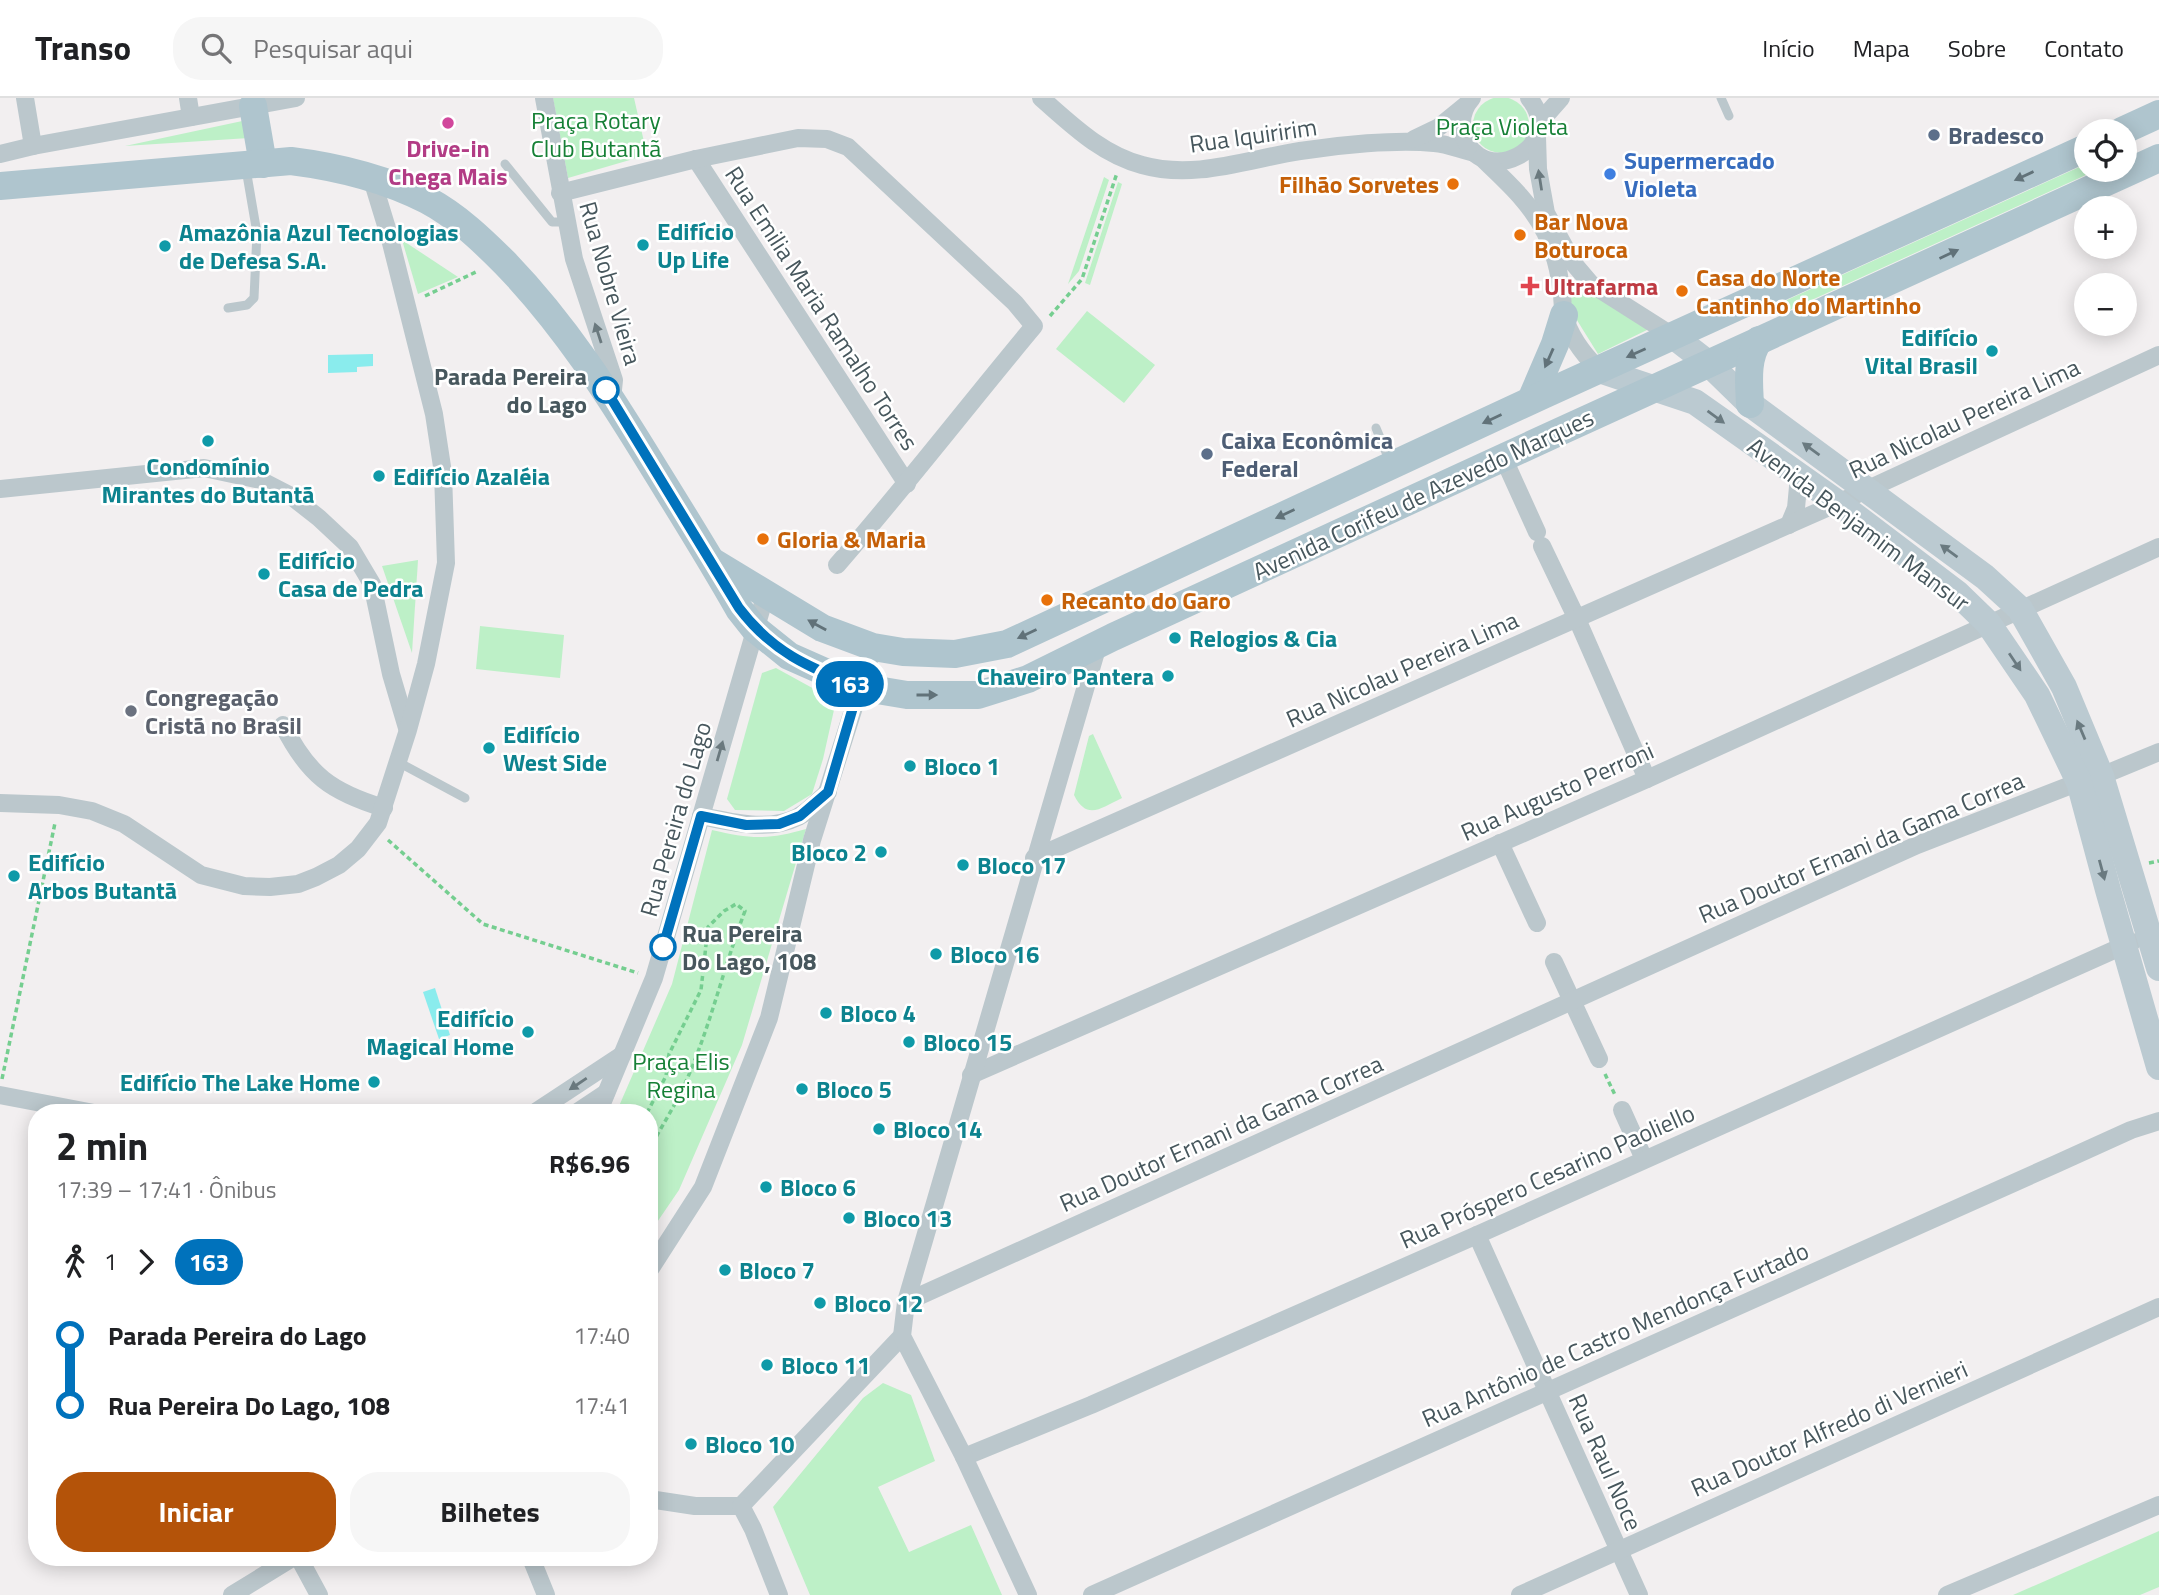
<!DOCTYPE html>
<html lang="pt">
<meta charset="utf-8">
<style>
body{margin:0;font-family:"Titillium Web",sans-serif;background:#f6f6f6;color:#202124;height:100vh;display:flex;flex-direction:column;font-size:26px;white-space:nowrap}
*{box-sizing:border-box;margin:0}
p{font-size:23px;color:#757577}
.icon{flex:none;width:38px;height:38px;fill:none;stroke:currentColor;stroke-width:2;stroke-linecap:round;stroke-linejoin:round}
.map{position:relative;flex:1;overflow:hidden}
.drawer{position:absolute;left:28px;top:1006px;width:630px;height:462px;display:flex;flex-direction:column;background:#fff;border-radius:28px;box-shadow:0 4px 18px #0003}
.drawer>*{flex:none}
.badge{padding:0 14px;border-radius:23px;font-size:24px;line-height:46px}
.buttons{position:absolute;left:2074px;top:21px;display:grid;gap:14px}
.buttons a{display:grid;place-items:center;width:63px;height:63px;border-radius:50%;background:#fff;box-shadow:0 4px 18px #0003;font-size:35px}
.map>.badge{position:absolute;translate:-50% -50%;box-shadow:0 0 0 4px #fff}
.legs{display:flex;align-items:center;gap:10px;height:77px;padding:0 28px;font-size:23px}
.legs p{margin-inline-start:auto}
.head{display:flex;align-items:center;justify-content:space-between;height:119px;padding:0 28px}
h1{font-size:38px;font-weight:700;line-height:52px}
.cta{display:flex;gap:14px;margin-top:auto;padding:14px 28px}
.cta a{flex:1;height:80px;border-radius:28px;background:#b45309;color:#fff;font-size:28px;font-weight:700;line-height:80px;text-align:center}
.cta a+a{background:#f6f6f6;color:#202124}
ul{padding:0 28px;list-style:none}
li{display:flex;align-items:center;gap:24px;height:70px;font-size:26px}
li i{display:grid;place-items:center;width:10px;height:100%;margin:0 9px;background:currentColor}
li i::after{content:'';width:18px;height:18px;margin:-9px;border:5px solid;border-radius:50%;background:#fff}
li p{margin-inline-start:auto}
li:first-child i{background:linear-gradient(#0000 50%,currentColor 0)}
li:last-child i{background:linear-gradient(currentColor 50%,#0000 0)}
header{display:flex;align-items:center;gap:42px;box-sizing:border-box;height:98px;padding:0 35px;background:#fff;border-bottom:2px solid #e0e0e0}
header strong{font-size:33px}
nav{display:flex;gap:38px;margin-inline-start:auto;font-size:24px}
.search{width:490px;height:63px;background:#f6f6f6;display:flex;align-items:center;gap:18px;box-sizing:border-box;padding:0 24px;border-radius:28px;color:#757577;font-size:26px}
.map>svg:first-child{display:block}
</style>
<header>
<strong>Transo</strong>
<div class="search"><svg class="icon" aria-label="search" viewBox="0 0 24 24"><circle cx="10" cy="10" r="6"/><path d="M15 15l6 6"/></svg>Pesquisar aqui</div>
<nav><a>Início</a><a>Mapa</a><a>Sobre</a><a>Contato</a></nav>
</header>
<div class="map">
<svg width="2159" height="1497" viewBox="0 0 2159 1497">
<rect width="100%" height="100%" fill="#f2eff0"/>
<g fill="#bdf0c7">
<circle cx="1501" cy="27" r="28"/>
<polygon points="553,0 634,0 647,57 568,80"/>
<polygon points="247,22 249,40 125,48"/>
<polygon points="2086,66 2086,72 2097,72 1781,216 1776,207"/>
<polygon points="1104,79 1109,82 1079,173 1068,186"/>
<polygon points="1118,84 1122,86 1090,187 1085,185"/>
<polygon points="402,142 458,179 418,196"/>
<polygon points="1582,184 1651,230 1598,256 1575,219 1567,189"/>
<polygon points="1087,213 1155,267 1124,305 1056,251"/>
<polygon points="418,462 412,555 382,468"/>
<polygon points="480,528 564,537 560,580 476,571"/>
<polygon points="776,570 836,603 823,661 812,696 784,713 735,712 727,701 762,575"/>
<path d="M1093 636 1122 700C1101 710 1087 723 1074 697L1089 638Z"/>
<path d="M806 731 742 947 679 1092 649 1136V1015H616L672 886 712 732C750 741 768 742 806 731Z"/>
<polygon points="883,1285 911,1297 935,1363 878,1389 909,1454 971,1427 1002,1497 810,1497 773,1409 863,1300"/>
<polygon points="2159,1433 2159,1489 2140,1497 2013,1497"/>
</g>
<g fill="#8aeced">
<polygon points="373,256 373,268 357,269 357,274 328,275 328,257"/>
<polygon points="435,890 450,937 439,941 423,894"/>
</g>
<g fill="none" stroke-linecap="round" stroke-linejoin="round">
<g stroke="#75ce90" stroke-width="3.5" stroke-dasharray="5 3.5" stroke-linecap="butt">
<polyline points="425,198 478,173"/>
<polyline points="1050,218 1082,181 1117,75"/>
<polyline points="388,742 483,826 638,875"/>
<polyline points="2149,765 2159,763"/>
<polyline points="1605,976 1615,997"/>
<polyline points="2,981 55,725"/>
<path d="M647 1015 666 978 669 956 701 892 708 829 724 813 736 806 745 813C723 871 709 934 683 990 673 1011 660 1031 649 1052"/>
</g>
<g stroke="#bbc7cc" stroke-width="9">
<polyline points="1721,0 1729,18"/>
<polyline points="505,66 552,124 566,124"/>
<polyline points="228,210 247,207 254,200 257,135 246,71"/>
<polyline points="1376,330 1390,364"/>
<polyline points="398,664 465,700"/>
</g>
<g stroke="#bbc7cc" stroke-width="18">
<polyline points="25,0 33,48"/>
<polyline points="188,0 191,19"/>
<polyline points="544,0 574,161 614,282 612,301"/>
<path d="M1041 0C1072 27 1101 56 1142 67 1195 82 1248 61 1300 53 1338 47 1396 41 1434 45 1448 46 1461 52 1475 55"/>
<path d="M1472 0C1463 10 1460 23 1463 36 1481 94 1569 49 1529 0"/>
<polyline points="1539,25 1561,0"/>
<polyline points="1537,39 1538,71 1546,115 1574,166 1591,186 1673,238"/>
<polyline points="1414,41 1439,29 1466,7"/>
<polyline points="0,56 33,48 296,0"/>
<path d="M1482 60C1506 83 1529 103 1545 134 1553 151 1559 172 1561 190 1563 199 1562 209 1564 217 1569 237 1584 257 1599 272"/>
<polyline points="696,61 907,386"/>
<path d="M560 95 696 61 798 40 827 41 848 49 1015 205 1034 228C968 307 905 389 837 467"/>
<polyline points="1503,359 1537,434"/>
<polyline points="0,391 204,370 260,382 291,398 319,420 350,449 372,486 391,576 407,630"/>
<polyline points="1789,427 1796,410 1799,378"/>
<polyline points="1542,448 1577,521 1647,681"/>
<path d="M283 627C308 677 331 694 384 710"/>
<polyline points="0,705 59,707 92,713 124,726 201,777 244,788 270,789 298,786 316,779 339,767 358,751 378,725 408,632 426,566 446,465 443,375 434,316 389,137 371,78"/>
<path d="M701 718C732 724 768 734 798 719 809 713 819 702 828 694"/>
<polyline points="1500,745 1537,825"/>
<polyline points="1034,760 1838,405 2159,257"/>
<polyline points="1554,864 1599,961"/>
<polyline points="971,977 1647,681 2159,449"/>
<polyline points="0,997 94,1015"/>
<polyline points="1622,1012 1644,1061"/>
<polyline points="534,1015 622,957"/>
<polyline points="576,1015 606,995"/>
<polyline points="598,1015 654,880 766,495"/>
<polyline points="1477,1137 1639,1497"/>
<polyline points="649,1173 703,1089 769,920 812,742 873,549"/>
<polyline points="906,1204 1917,747 2079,684 2101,678 2159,654"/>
<polyline points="964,1359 1091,1307 1477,1137 2132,844"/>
<polyline points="649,1401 695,1408 741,1408 902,1238"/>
<polyline points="741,1408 753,1431 779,1497"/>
<polyline points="299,1460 319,1497"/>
<polyline points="531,1460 546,1497"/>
<polyline points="232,1497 292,1460"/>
<polyline points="1028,1497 964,1359 902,1238 906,1204 1098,547"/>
<polyline points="1092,1497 2056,1066 2131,1032 2159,1023"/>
<polyline points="1520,1497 2159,1209"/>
<polyline points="1947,1497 2159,1407"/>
</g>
<g stroke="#bbcad1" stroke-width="26">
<polyline points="1673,238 1708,265 1750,306 1985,479 2020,511 2064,589 2101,678 2159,870"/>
<polyline points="1599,272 1695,304 1838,405 1957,495 1988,525 2037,597 2079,684 2108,792 2159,969"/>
</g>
<g stroke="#afc5ce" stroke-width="28">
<polyline points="253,8 263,66"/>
<polyline points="2122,33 2159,16"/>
<path d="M0 88 291 63C339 69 384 80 427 102 457 118 482 142 505 165 565 227 610 298 654 370 683 417 712 463 739 511L754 530 789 558 859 589 907 597H978L1028 581 1113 539 1561 333 2159 60"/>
<polyline points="1531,302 1555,246 1564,217"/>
<path d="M1750 306C1749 285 1746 260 1759 242"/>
<polyline points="713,464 822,530 873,549 903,554 955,556 1007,546 1543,297 2086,50"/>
</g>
</g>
<defs><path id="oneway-solid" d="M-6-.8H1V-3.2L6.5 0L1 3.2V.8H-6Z" transform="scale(1.75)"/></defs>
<g fill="#617279">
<use href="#oneway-solid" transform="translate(2024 78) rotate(155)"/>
<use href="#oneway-solid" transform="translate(1949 156) rotate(-25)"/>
<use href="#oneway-solid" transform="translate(1636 255) rotate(156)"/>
<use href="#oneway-solid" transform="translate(1549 260) rotate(114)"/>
<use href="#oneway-solid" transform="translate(1492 321) rotate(155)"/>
<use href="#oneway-solid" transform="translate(1285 416) rotate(155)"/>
<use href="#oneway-solid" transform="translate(817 527) rotate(-151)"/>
<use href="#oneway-solid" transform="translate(1027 536) rotate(155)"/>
<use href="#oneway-solid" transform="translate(927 597)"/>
</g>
<g fill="#6a797e">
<use href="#oneway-solid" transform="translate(1540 82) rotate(-99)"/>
<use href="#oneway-solid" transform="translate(598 235) rotate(-108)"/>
<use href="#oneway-solid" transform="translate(720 653) rotate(-74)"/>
<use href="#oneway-solid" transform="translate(578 986) rotate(146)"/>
</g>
<g fill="#6a7a80">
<use href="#oneway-solid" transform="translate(1716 319) rotate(36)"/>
<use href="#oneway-solid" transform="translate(1811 351) rotate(-144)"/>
<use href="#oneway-solid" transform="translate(1949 453) rotate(-144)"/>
<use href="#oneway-solid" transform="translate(2015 564) rotate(56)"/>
<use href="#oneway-solid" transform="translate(2081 632) rotate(-113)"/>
<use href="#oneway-solid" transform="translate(2102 772) rotate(75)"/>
</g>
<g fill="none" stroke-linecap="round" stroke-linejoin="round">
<g stroke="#fff" stroke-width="16">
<path id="line-1" d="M606 292 739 510C773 555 809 569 859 589L828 694 800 718 779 726 746 727 701 718 663 849"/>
</g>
<use href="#line-1" stroke="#0072bc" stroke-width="10"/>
</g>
<circle fill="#d1479c" stroke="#fff" stroke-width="2.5" cx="448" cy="25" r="7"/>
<g fill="#5c6f8a" stroke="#fff" stroke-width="2.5">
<circle cx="1934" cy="37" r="7"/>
<circle cx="1207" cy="356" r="7"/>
</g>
<circle fill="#3f7fe0" stroke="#fff" stroke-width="2.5" cx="1610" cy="76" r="7"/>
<g fill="#e8710a" stroke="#fff" stroke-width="2.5">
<circle cx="1453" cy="86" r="7"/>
<circle cx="1520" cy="137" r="7"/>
<circle cx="1682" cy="193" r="7"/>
<circle cx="763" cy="441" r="7"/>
<circle cx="1047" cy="502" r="7"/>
</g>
<g fill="#0f9aa8" stroke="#fff" stroke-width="2.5">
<circle cx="643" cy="147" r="7"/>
<circle cx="165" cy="148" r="7"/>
<circle cx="1992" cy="253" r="7"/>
<circle cx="208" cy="343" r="7"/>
<circle cx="379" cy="378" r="7"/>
<circle cx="264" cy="476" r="7"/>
<circle cx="1175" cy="540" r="7"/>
<circle cx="1168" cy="578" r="7"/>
<circle cx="489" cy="650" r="7"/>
<circle cx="910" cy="668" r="7"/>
<circle cx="881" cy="754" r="7"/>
<circle cx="963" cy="767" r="7"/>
<circle cx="14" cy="778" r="7"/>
<circle cx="936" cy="856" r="7"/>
<circle cx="826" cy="915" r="7"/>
<circle cx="528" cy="934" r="7"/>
<circle cx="909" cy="944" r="7"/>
<circle cx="374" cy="984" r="7"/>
<circle cx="802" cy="991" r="7"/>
<circle cx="879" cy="1031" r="7"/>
<circle cx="766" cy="1089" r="7"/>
<circle cx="849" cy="1120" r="7"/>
<circle cx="725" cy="1172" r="7"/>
<circle cx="820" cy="1205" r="7"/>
<circle cx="767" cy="1267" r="7"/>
<circle cx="691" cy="1346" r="7"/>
</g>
<path fill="#e0444e" stroke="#fff" stroke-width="2.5" d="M1526.5 177.5h7v7h7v7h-7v7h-7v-7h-7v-7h7z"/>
<g fill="#fff" stroke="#0072bc" stroke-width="3.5">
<circle cx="606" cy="292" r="12"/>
<circle cx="663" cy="849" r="12"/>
</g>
<circle fill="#6b7280" stroke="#fff" stroke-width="2.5" cx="131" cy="613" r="7"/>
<g text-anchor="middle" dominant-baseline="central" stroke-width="5" stroke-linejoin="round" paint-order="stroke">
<g font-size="24" fill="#168036" stroke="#fff">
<text x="596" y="22">Praça Rotary<tspan x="596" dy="28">Club Butantã</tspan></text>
<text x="1502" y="28">Praça Violeta</text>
<text x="681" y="963">Praça Elis<tspan x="681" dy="28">Regina</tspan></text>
</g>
<g font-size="24" fill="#47575d" stroke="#fff">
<text transform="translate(1253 37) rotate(-8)">Rua Iquiririm</text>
<text transform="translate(611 185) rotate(74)">Rua Nobre Vieira</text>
<text transform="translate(822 210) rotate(57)">Rua Emilia Maria Ramalho Torres</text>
<text transform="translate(1964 320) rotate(-25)">Rua Nicolau Pereira Lima</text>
<text transform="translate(1423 396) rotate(-25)">Avenida Corifeu de Azevedo Marques</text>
<text transform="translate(1859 426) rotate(37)">Avenida Benjamim Mansur</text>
<text transform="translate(1402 571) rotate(-24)">Rua Nicolau Pereira Lima</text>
<text transform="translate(1557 693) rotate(-24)">Rua Augusto Perroni</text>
<text transform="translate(675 721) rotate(-74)">Rua Pereira do Lago</text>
<text transform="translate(1861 749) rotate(-23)">Rua Doutor Ernani da Gama Correa</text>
<text transform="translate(1221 1035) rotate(-24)">Rua Doutor Ernani da Gama Correa</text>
<text transform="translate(1547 1078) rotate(-24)">Rua Próspero Cesarino Paoliello</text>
<text transform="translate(1615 1236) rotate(-24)">Rua Antônio de Castro Mendonça Furtado</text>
<text transform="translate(1829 1330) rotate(-24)">Rua Doutor Alfredo di Vernieri</text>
<text transform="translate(1606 1364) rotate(66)">Rua Raul Noce</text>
</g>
<g font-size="24" font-weight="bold" fill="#4e5e75" stroke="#fff" text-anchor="start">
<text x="1948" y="37">Bradesco</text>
<text x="1221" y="342">Caixa Econômica<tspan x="1221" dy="28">Federal</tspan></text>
</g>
<g font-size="24" font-weight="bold" fill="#b23c85" stroke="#fff">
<text x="448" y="50">Drive-in<tspan x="448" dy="28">Chega Mais</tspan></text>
</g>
<g font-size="24" font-weight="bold" fill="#366cbe" stroke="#fff" text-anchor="start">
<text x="1624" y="62">Supermercado<tspan x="1624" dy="28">Violeta</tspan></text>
</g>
<g font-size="24" font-weight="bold" fill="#c56008" stroke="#fff" text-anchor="start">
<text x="1439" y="86" text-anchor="end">Filhão Sorvetes</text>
<text x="1534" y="123">Bar Nova<tspan x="1534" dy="28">Boturoca</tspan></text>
<text x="1696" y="179">Casa do Norte<tspan x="1696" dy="28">Cantinho do Martinho</tspan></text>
<text x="777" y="441">Gloria &amp; Maria</text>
<text x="1061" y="502">Recanto do Garo</text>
</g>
<g font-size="24" font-weight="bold" fill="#0d838f" stroke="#fff" text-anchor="start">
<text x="657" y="133">Edifício<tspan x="657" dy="28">Up Life</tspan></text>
<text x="179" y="134">Amazônia Azul Tecnologias<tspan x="179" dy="28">de Defesa S.A.</tspan></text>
<text x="1978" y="239" text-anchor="end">Edifício<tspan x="1978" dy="28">Vital Brasil</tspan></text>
<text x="208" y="368" text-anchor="middle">Condomínio<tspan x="208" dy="28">Mirantes do Butantã</tspan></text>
<text x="393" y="378">Edifício Azaléia</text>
<text x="278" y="462">Edifício<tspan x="278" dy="28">Casa de Pedra</tspan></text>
<text x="1189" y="540">Relogios &amp; Cia</text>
<text x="1154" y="578" text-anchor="end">Chaveiro Pantera</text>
<text x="503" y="636">Edifício<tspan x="503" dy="28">West Side</tspan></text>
<text x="924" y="668">Bloco 1</text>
<text x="867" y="754" text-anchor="end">Bloco 2</text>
<text x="28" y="764">Edifício<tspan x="28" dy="28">Arbos Butantã</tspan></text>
<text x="977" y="767">Bloco 17</text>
<text x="950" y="856">Bloco 16</text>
<text x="840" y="915">Bloco 4</text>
<text x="514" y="920" text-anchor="end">Edifício<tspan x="514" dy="28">Magical Home</tspan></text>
<text x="923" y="944">Bloco 15</text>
<text x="360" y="984" text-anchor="end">Edifício The Lake Home</text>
<text x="816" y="991">Bloco 5</text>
<text x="893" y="1031">Bloco 14</text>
<text x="780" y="1089">Bloco 6</text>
<text x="863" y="1120">Bloco 13</text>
<text x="739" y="1172">Bloco 7</text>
<text x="834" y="1205">Bloco 12</text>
<text x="781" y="1267">Bloco 11</text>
<text x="705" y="1346">Bloco 10</text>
</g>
<g font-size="24" font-weight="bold" fill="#be3a42" stroke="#fff" text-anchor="start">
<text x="1544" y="188">Ultrafarma</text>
</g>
<g font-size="24" font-weight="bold" fill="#47575d" stroke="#fff" text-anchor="end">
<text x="587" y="278">Parada Pereira<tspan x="587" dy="28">do Lago</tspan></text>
<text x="682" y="835" text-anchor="start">Rua Pereira<tspan x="682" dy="28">Do Lago, 108</tspan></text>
</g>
<g font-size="24" font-weight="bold" fill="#5b616d" stroke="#fff" text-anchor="start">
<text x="145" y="599">Congregação<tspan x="145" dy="28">Cristã no Brasil</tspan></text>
</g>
</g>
</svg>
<div class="buttons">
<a><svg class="icon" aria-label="locate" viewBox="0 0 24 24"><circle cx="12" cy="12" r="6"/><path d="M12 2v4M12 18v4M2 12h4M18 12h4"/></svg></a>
<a>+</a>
<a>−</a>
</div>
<b class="badge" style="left:850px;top:586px;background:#0072bc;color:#fff">163</b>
<section class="drawer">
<div class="head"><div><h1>2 min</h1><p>17:39 – 17:41 · Ônibus</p></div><b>R$6.96</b></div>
<div class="legs"><svg class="icon" aria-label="walk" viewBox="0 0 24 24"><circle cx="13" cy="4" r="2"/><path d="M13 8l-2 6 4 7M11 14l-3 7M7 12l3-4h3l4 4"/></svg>1<svg class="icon" aria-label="forward" viewBox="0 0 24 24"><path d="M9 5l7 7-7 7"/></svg><b class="badge" style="background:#0072bc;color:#fff">163</b></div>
<ul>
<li><i style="color:#0072bc"></i><b>Parada Pereira do Lago</b><p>17:40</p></li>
<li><i style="color:#0072bc"></i><b>Rua Pereira Do Lago, 108</b><p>17:41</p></li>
</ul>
<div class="cta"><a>Iniciar</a><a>Bilhetes</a></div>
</section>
</div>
